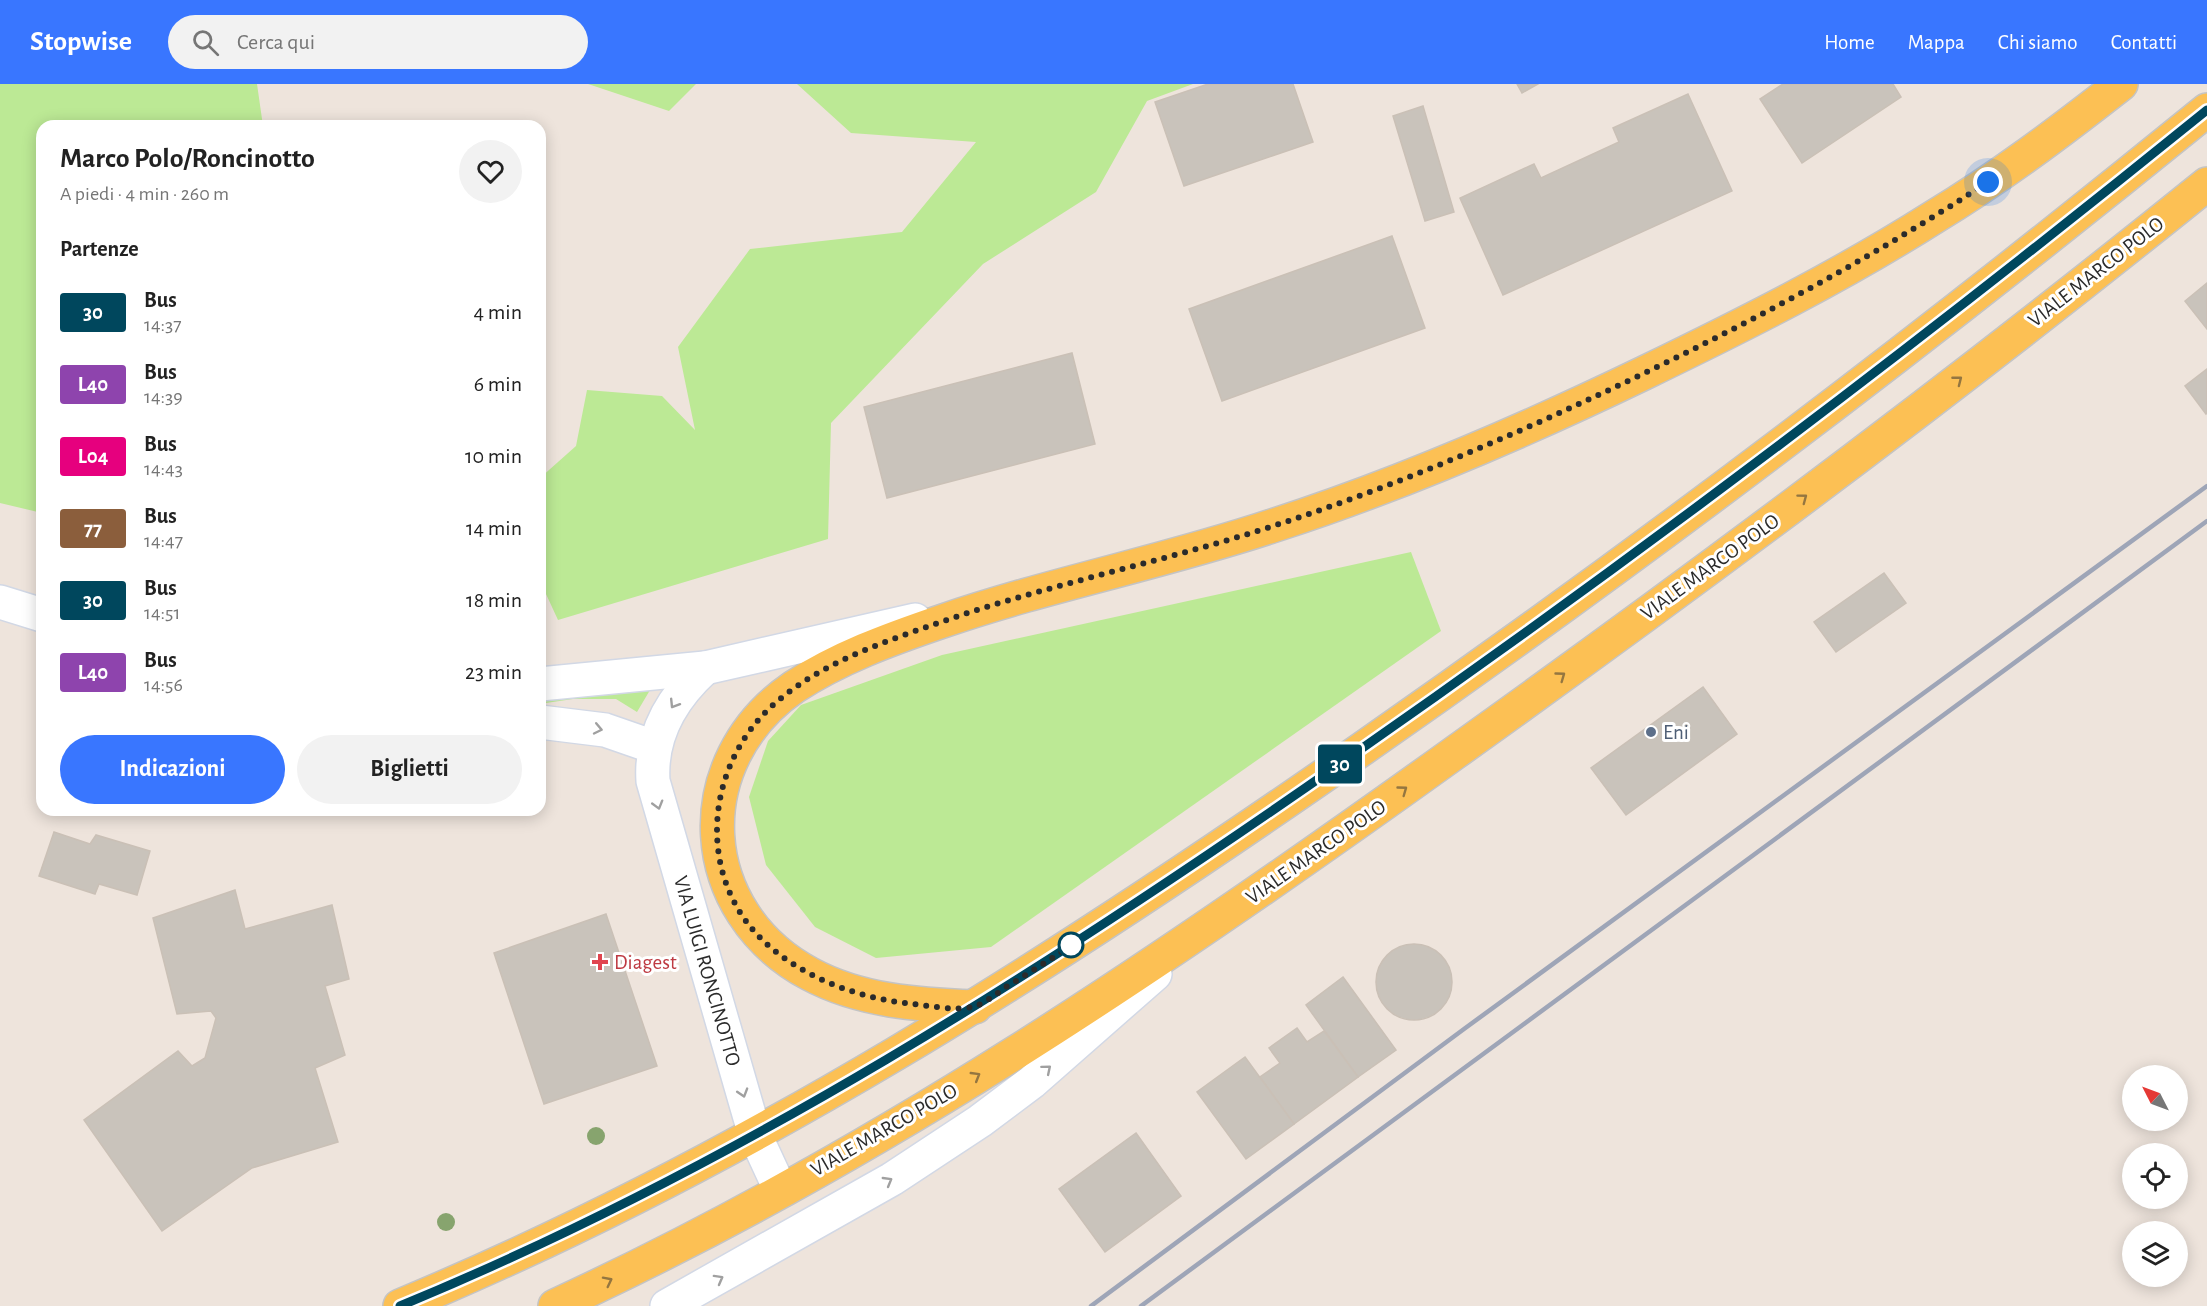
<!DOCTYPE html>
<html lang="it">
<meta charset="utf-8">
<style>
body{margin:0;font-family:"Alegreya Sans",sans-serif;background:#f2f2f2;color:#222;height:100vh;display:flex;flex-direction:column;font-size:22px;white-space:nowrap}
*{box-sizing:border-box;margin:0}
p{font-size:20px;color:#767676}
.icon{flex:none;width:33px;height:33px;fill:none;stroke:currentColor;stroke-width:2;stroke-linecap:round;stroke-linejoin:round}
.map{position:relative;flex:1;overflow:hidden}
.drawer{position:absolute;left:36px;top:36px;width:510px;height:696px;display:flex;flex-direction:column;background:#fff;border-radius:18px;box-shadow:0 3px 15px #0003}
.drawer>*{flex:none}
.badge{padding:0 12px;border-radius:4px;font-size:21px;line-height:39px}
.needle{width:39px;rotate:312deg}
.buttons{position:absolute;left:2122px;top:981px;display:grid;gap:12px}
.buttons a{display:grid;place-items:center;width:66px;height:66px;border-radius:50%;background:#fff;box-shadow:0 3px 15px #0003;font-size:30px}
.you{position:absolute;width:30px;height:30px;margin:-15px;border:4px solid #fff;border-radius:50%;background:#1a73e8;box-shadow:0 0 0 9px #1a73e833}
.map>.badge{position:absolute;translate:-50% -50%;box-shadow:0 0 0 3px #fff}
h2{padding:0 24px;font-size:22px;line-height:54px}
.round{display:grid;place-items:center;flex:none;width:63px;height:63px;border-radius:32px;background:#f2f2f2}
.head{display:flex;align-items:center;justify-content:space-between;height:102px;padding:0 24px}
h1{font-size:28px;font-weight:700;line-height:45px}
.primary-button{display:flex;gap:12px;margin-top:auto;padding:12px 24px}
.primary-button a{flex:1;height:69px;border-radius:36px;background:#3976ff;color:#fff;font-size:24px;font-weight:700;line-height:69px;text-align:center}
.primary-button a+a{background:#f2f2f2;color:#222}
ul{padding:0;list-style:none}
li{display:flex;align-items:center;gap:18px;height:72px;padding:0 24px}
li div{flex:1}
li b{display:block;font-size:22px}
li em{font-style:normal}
li .badge{min-width:66px;font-weight:700;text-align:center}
header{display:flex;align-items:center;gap:36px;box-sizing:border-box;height:84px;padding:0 30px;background:#3976ff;color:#fff}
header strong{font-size:28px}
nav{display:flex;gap:33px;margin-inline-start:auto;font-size:21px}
.search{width:420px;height:54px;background:#f2f2f2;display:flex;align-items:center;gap:15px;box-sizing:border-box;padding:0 21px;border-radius:33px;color:#767676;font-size:22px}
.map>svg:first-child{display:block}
</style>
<header>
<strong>Stopwise</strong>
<div class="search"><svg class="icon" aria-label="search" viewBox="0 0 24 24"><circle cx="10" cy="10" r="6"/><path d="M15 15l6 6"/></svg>Cerca qui</div>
<nav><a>Home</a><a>Mappa</a><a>Chi siamo</a><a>Contatti</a></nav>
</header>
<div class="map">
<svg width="2207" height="1222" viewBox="0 0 2207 1222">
<rect width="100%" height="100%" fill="#eee4dc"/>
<g fill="#bce995">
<polygon points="0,0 257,0 263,42 42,42 42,429 0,419"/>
<polygon points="588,0 696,0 669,27"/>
<polygon points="797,0 1193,0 1147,17 1096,108 983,180 831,339 828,455 558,536 540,497 540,394 576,362 587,306 662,312 695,346 678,263 750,165 902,148 976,58 851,49"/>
<polygon points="1411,468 1441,547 991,863 876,874 815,843 766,781 749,713 768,657 801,621 942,571"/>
<polygon points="653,601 637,628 616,615 573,615 546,619 540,613"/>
</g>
<g fill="#c9c3bb" stroke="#cac0b6" stroke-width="1.5">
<polygon points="1208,0 1293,0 1313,58 1184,102 1155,18"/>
<polygon points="1517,0 1538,0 1522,9"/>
<polygon points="1783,0 1893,0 1901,13 1802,79 1760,15"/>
<polygon points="1688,10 1732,107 1503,211 1460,114 1534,80 1541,94 1619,58 1613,44"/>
<polygon points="1423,22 1454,128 1425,137 1393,32"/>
<polygon points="1392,152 1425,244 1222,317 1189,225"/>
<polygon points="2207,199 2207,245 2185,217"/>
<polygon points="1072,269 1095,360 887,414 864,323"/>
<polygon points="2207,285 2207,329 2206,330 2185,302"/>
<polygon points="1884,489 1906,519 1836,568 1814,538"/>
<polygon points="1703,603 1737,650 1626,731 1591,684"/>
<polygon points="54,748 90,760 96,751 150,767 137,811 99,800 95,810 39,792"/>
<polygon points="235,806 245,845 332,821 349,895 325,902 345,971 315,984 338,1058 252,1084 162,1147 84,1036 178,967 192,982 205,974 216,934 211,927 177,930 153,834"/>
<polygon points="606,830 657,982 544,1020 494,869"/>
<circle cx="1414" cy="898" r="38"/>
<polygon points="1343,893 1396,966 1358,993 1306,921"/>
<polygon points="1297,944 1307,958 1324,947 1358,993 1294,1040 1260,993 1280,979 1269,964"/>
<polygon points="1245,973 1294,1040 1246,1075 1197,1008"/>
<polygon points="1136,1049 1181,1112 1105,1168 1059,1105"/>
</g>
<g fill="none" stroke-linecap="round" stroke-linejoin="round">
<g stroke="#d2d8e5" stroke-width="36">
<g id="minor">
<polyline points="0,518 42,531"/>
<path d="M705 584C672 614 650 651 653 697L755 1051 780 1105"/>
<polyline points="540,600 705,584 915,536"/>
<polyline points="540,638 605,646 654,663"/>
<polyline points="667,1222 892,1095 980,1037 1032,998 1155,890"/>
</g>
</g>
<g stroke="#c4c4c4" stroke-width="36">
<g id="primary">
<path d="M975 923C918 921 860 917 810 890 694 828 685 678 794 603 838 574 890 555 940 538 1050 500 1165 478 1275 441 1402 400 1524 347 1644 289 1743 241 1841 192 1934 133 2000 93 2061 47 2121 0"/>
<path d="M400 1222C744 1079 1058 877 1362 665 1652 463 1933 249 2207 26"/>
<path d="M555 1222C874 1075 1168 875 1453 670 1709 487 1962 298 2207 100"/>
</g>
</g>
<use href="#minor" stroke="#fff" stroke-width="33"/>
<use href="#primary" stroke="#fcc054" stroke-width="33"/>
<g stroke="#9ea5b7" stroke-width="4.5">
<polyline points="1091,1222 1464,945 2207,402"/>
<polyline points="1141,1222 2207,437"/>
</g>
</g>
<g fill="#87a46e">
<circle cx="596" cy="1052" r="9"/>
<circle cx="446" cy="1138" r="9"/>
</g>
<defs><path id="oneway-chevron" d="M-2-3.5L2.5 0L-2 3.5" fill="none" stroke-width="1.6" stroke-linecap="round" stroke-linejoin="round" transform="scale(1.5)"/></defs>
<g stroke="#947640">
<use href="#oneway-chevron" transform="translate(1958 296) rotate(-38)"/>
<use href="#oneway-chevron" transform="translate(1803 414) rotate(-37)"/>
<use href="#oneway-chevron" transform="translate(1561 592) rotate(-36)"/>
<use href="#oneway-chevron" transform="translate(1403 706) rotate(-36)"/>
<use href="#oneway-chevron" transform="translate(976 992) rotate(-31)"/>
<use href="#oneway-chevron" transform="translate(608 1197) rotate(-27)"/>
</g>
<g stroke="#a0a0a0">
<use href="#oneway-chevron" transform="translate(674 620) rotate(122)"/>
<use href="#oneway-chevron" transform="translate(598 645) rotate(12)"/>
<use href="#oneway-chevron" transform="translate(658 721) rotate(74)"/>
<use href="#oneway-chevron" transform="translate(1047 985) rotate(-40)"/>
<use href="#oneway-chevron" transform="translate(743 1009) rotate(73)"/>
<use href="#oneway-chevron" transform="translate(888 1097) rotate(-30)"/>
<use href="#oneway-chevron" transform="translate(719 1195) rotate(-29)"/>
</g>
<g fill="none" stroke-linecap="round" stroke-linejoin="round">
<g stroke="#fff" stroke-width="14">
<path id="line" d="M400 1222C737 1083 1046 885 1344 677 1640 471 1927 253 2207 26"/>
</g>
<use href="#line" stroke="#00475d" stroke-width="9"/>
<path stroke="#2b2b2b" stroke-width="6" stroke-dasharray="0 10.8" d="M1071 861 1080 856C1055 872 1031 888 1006 903 996 910 983 921 972 923 955 927 931 922 914 920 863 915 810 897 770 863 693 797 703 677 780 615 825 578 883 558 938 539 1049 500 1164 478 1276 441 1407 398 1531 344 1655 284 1770 228 1881 168 1988 98"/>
</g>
<circle fill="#5c6f8a" stroke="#fff" stroke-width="2" cx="1651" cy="648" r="6"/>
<circle fill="#fff" stroke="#00475d" stroke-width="3" cx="1071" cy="861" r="12"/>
<path fill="#e0444e" stroke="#fff" stroke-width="2" d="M597 869h6v6h6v6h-6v6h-6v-6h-6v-6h6z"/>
<g text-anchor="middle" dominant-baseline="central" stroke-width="6" stroke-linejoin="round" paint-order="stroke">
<g font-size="21" fill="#2b2b2b" stroke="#fff">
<text transform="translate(2096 188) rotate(-38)">VIALE MARCO POLO</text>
<text transform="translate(1710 483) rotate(-36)">VIALE MARCO POLO</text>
<text transform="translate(1316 768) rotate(-35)">VIALE MARCO POLO</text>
<text transform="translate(707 887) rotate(74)">VIA LUIGI RONCINOTTO</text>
<text transform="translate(884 1046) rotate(-30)">VIALE MARCO POLO</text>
</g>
<g font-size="21" fill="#4e5e75" stroke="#fff" text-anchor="start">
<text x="1663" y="648">Eni</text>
</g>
<g font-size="21" fill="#be3a42" stroke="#fff" text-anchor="start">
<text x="614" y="878">Diagest</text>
</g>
</g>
</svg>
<div class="buttons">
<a><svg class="needle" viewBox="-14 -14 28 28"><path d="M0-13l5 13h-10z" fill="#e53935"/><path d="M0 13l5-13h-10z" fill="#767676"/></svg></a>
<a><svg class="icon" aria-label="locate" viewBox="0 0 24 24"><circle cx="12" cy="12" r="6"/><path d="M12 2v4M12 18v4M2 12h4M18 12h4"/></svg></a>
<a><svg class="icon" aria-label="layers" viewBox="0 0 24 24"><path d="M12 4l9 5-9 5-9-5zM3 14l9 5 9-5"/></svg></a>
</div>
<div class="you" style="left:1988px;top:98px"></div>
<b class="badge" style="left:1340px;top:680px;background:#00475d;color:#fff">30</b>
<section class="drawer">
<div class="head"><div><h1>Marco Polo/Roncinotto</h1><p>A piedi · 4 min · 260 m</p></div><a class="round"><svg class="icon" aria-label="heart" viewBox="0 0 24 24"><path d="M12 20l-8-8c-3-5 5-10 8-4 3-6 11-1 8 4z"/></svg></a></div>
<h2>Partenze</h2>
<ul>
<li><span class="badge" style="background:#00475d;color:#fff">30</span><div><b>Bus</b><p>14:37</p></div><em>4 min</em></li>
<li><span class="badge" style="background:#8e44ad;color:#fff">L40</span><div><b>Bus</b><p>14:39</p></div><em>6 min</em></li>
<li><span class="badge" style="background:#e6007e;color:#fff">L04</span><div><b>Bus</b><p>14:43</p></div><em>10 min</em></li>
<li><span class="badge" style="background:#8b5e3c;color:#fff">77</span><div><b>Bus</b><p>14:47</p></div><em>14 min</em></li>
<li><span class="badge" style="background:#00475d;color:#fff">30</span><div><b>Bus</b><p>14:51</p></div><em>18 min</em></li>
<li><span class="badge" style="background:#8e44ad;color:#fff">L40</span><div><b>Bus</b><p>14:56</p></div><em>23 min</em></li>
</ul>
<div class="primary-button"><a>Indicazioni</a><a>Biglietti</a></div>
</section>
</div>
